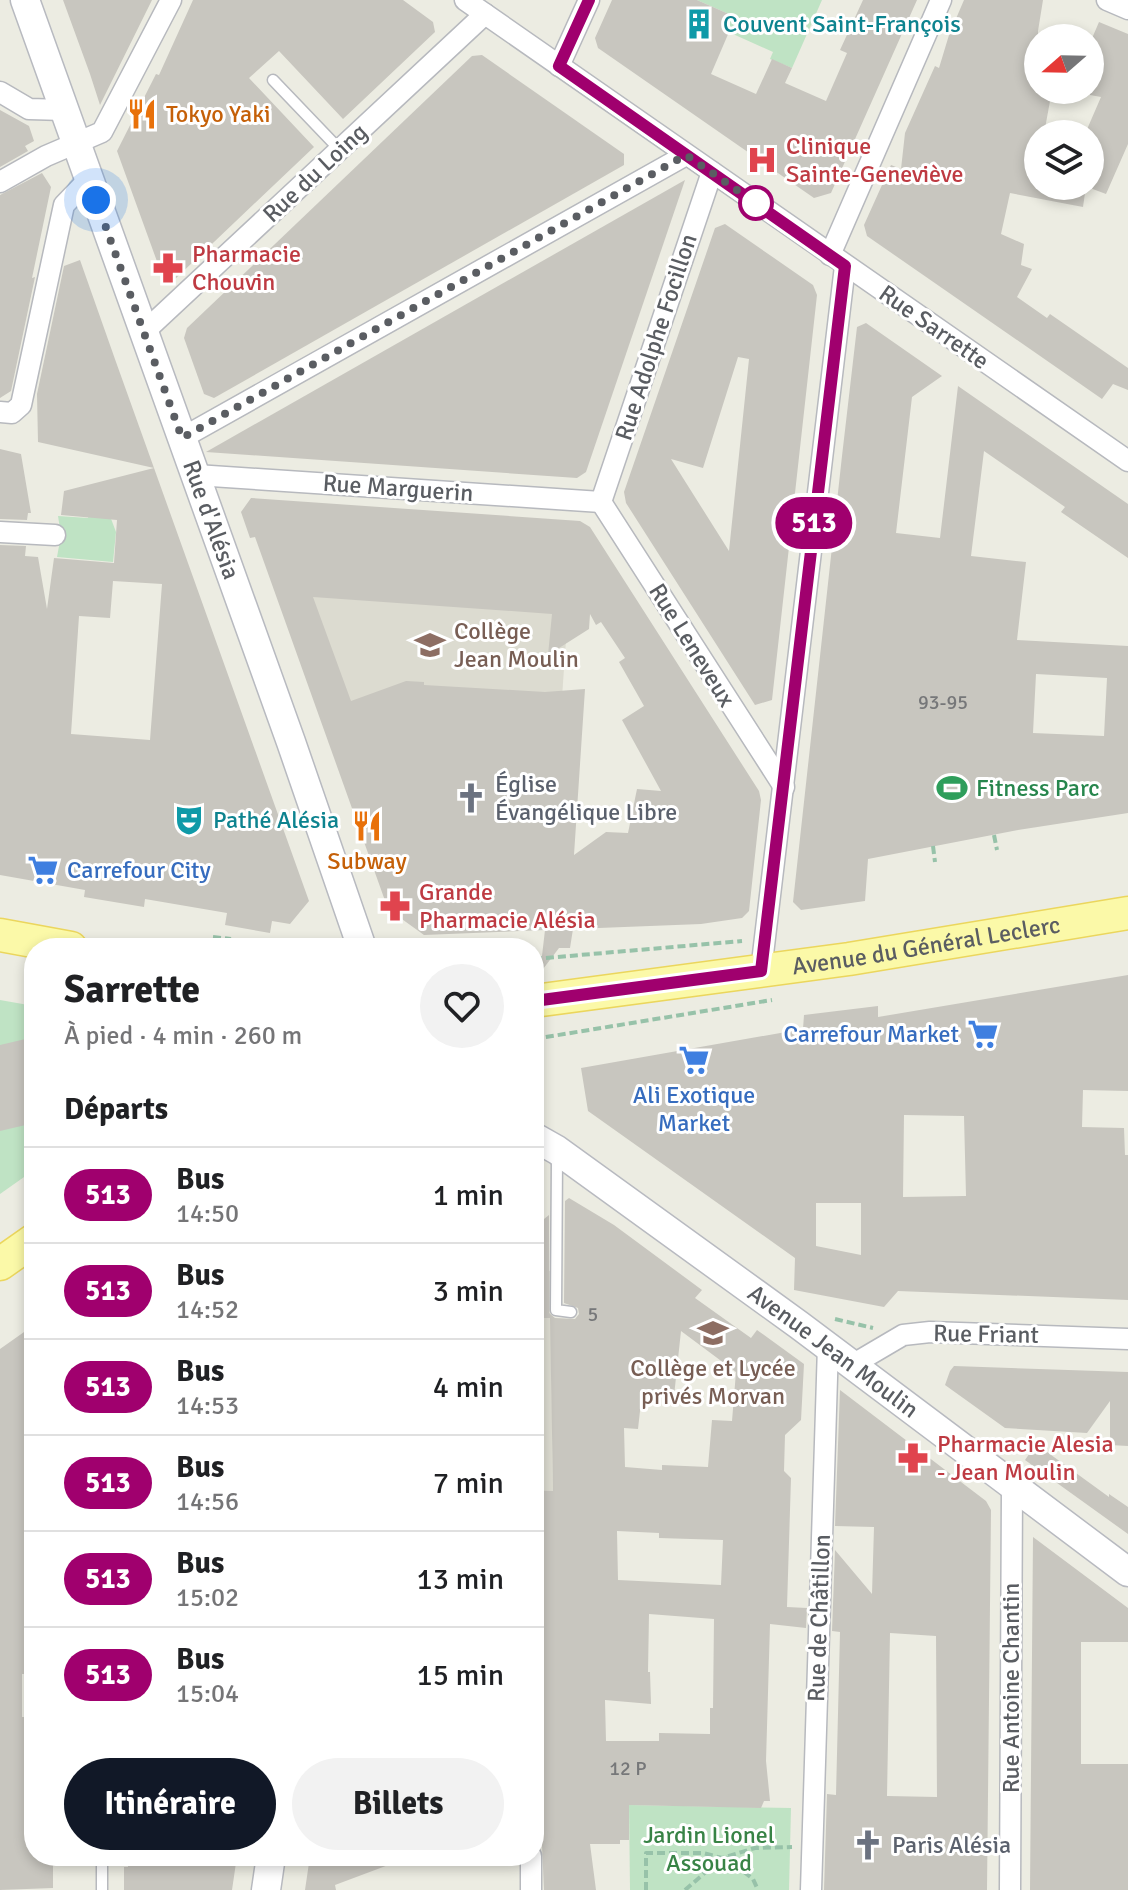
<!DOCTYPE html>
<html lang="fr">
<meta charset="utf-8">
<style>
body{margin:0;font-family:Signika,sans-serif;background:#f2f2f2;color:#202124;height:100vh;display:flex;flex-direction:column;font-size:30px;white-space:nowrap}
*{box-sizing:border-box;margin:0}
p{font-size:26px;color:#757577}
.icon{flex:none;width:44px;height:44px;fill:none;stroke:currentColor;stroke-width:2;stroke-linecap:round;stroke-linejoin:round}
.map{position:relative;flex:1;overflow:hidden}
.side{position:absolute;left:24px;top:938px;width:520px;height:928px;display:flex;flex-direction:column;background:#fff;border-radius:32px;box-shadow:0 4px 12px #0003}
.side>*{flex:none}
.badge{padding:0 16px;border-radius:26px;font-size:28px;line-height:52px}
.needle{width:52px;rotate:250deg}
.controls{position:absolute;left:1024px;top:24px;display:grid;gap:16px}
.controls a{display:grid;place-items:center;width:80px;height:80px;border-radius:50%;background:#fff;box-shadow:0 4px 12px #0003;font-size:40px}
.you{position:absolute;width:40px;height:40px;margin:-20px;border:6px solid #fff;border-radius:50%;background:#1a73e8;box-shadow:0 0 0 12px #1a73e833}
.map>.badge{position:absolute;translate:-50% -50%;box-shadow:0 0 0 4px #fff}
h2{padding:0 40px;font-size:30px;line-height:72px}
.round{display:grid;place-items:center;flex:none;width:84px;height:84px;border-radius:42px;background:#f2f2f2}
.overview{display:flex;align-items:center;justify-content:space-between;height:136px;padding:0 40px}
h1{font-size:38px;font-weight:700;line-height:60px}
.action{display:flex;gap:16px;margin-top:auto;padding:16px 40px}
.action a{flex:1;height:92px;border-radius:48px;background:#111827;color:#fff;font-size:32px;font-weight:700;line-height:92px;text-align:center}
.action a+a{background:#f2f2f2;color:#202124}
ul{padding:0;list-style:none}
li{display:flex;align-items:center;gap:24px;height:96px;padding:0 40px;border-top:2px solid #e0e0e0}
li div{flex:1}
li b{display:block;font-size:30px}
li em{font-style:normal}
li .badge{min-width:88px;font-weight:700;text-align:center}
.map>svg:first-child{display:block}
</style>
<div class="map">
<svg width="1128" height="1890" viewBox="0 0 1128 1890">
<rect width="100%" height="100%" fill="#ecece2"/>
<g fill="#dcdbd0">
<polygon points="306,564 570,583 560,726 329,744"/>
<polygon points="534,1270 550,1271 553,1491 534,1490"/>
</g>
<g fill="#bfe3c4">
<polygon points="697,0 822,0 792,68 770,59 773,52 724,30 731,15"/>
<polygon points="89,509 110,516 116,532 113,562 57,557 61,535 58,516 88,518"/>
<polygon points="0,1000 34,1006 34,1170 0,1194"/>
<polygon points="629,1805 791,1808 789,1890 630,1890"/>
</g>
<g fill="#c8c6bf" fill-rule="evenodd">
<polygon points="63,0 152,0 100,105 90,74"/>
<polygon points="193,0 403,0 433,22 435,32 343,119 279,51 249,78 314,147 173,281 163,278 117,151 156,74 159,75"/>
<polygon points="612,0 697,0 731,15 724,30 729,32 711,74 756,94 772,59 792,68 785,83 826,101 847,53 840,50 863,0 917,0 831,193 814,198 598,48 595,38"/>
<polygon points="964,0 1043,0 1038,31 1038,90 1052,90 1044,134 1038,134 1038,168 1035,186 1086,186 1083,207 1010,193 1001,234 1024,244 1021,265 1032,269 1017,297 1047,318 1050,314 1128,368 1128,390 1113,384 1102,399 867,236 864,225 891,165 901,169 905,133 935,66 939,68 949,35"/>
<polygon points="1099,22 1128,34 1128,144 1106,194 1090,188 1090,134 1085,134 1101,97 1090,95 1090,43"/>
<polygon points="482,55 624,154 624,165 214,398 204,394 184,338 187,328 472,56"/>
<polygon points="0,110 29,126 34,141 25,146 28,151 0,167"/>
<polygon points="42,173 51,187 32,278 35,277 11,391 0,398 0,195"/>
<polygon points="685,180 586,472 577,478 206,452"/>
<path d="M725 224 813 285 817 295 772 700 755 705 626 503 624 492 715 228ZM738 357 749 359 729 551 671 459 703 468Z"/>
<polygon points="80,260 116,362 154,468 38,442 37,394 64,266"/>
<path d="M866 323 942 376 912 397 896 533 940 538 958 386 1128 504V558L1061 512 1065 507 984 451 971 556 1026 562 1017 640 1128 646V813L1018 830 868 859 865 901 801 910 793 902 842 456 857 327ZM1036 674 1107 678 1104 736 1033 733Z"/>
<polygon points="0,449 21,454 31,513 28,513 27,520 0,519"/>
<path d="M154 468 309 901 290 924 272 921 270 933 225 925 227 913 145 899 144 907 84 897 85 890 0 875V545L26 546 25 556 38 557 47 609 54 558 114 563 117 520 61 515 64 491ZM113 581 162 584 150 740 71 734 79 616 110 618Z"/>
<path d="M251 498 580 521 590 527 759 791 761 800 749 911 742 918 701 924 573 929 570 948H559L540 973 545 930 424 935 388 909 255 537 250 538 241 512ZM313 597 552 614 548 655 589 629 590 614 596 625 601 622 625 658 619 662 644 706 622 720 661 791 637 789 628 833 606 832 574 855 585 689 545 692 424 685V682L406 681 351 701Z"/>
<path d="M1128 975V1091L1083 1090 1082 1127 1124 1128 1125 1155H1128V1300L898 1291 884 1307 794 1290 795 1258 588 1111 581 1068 803 1029 804 1015 878 1006V1017ZM904 1115 964 1116 966 1196 903 1197ZM816 1203H861V1255L816 1246Z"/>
<polygon points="34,1037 34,1123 0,1131 0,1045"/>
<path d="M569 1198 614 1225 702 1290 695 1298 751 1338 757 1330 804 1364 801 1420 785 1435 784 1471 791 1478 787 1607 807 1608 806 1628 770 1624 766 1761 770 1801H764L761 1808 629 1805V1840H620V1844H590L596 1890H544L541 1823 534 1815V1490L553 1491 550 1318H534V1227L549 1215V1313L555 1318 575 1319 579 1314 578 1308 564 1303 565 1201ZM681 1331 736 1372 732 1421 712 1420 708 1467 662 1465V1470L625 1467 624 1428 638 1429 642 1393 674 1396ZM617 1531 659 1533V1538L723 1540 721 1585 618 1580ZM649 1614 714 1619 713 1708H710V1734L659 1733V1741H606L605 1700 651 1704 650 1672H648Z"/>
<polygon points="34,1325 34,1674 22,1674 22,1717 34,1717 34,1856 53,1856 53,1888 0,1890 0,1349"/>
<polygon points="954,1366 1128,1372 1128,1446 1110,1445 1110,1401 1087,1433 1005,1428 945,1385 950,1371"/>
<path d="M840 1390 986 1501 991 1510 987 1890H824L827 1794 836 1795 840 1632 832 1631 835 1550 872 1594 874 1527 835 1526ZM890 1633 936 1636 937 1797 887 1796Z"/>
<polygon points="1036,1444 1109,1497 1109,1494 1128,1507 1128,1534 1025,1460"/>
<polygon points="1033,1537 1128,1608 1128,1642 1081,1642 1081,1764 1128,1764 1128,1890 1030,1890"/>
<polygon points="128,1856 237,1856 232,1890 124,1890 124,1867 128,1867"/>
<polygon points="310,1856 407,1856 407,1858 335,1885 336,1890 305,1890"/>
</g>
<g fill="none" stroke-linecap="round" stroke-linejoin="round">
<g stroke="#b7b9be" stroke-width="13">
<g id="lane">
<polyline points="273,80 340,150"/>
<polyline points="557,1156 556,1310 571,1312"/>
<polyline points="102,1890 102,1856"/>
</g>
</g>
<g stroke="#b7b9be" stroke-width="23">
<g id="street">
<polyline points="465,0 1128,461"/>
<polyline points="1107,0 1128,9"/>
<polyline points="559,66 589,0"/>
<polyline points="0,92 29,109 64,110"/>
<polyline points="0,182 46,156 102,132 171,0"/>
<polyline points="830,255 941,0"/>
<polyline points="144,332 485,14"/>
<polyline points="0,412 12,413 21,405 64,205 89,179"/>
<polyline points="182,438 686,155"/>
<polyline points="196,475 601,502"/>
<polyline points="601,502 712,172"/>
<polyline points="601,502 784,787"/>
<polyline points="0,532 55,535"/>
<polyline points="761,971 845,266"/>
<polyline points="852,1365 903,1335 930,1332 1128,1339"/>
<polyline points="531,1890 531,1856"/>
<polyline points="811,1890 828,1346"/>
<polyline points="1010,1890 1012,1487"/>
</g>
</g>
<g stroke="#b8bac0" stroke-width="31">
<g id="secondary">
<path id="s1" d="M25 0 291 742 362 948"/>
<path id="s2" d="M534 1137 557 1150 799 1325 1128 1572"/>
<polyline points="266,1890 271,1856"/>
</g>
</g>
<g stroke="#ebd65d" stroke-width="35">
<g id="primary">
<polyline points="0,935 71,948"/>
<path id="s3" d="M534 1001 849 959 1128 913"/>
<polyline points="0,1264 34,1240"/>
</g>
</g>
<g stroke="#97c2a9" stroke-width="4" stroke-dasharray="8 4" stroke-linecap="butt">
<polyline points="994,835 997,850"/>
<polyline points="933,846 935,862"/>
<polyline points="213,937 231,939"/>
<polyline points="534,959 742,941"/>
<polyline points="534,1039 772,1000"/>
<polyline points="835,1319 873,1328"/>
<polyline points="725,1857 753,1879 758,1890"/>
<polyline points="646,1890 646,1853 703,1853 722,1858 755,1848 792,1847"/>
<polyline points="685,1890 722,1858"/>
</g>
<use href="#lane" stroke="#fff" stroke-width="10"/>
<use href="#street" stroke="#fff" stroke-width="20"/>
<use href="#secondary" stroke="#fff" stroke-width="28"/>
<use href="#primary" stroke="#fbf9a8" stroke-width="32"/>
</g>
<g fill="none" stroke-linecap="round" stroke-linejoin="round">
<g stroke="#fff" stroke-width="18">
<polyline id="line" points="534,1001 761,971 845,266 559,66 589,0"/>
</g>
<use href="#line" stroke="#a0006e" stroke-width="12"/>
<polyline stroke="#5a5d62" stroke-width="8" stroke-dasharray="0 14.4" points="96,200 182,438 686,155 756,203"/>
</g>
<defs>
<g id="building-bare" transform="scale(2.4)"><path d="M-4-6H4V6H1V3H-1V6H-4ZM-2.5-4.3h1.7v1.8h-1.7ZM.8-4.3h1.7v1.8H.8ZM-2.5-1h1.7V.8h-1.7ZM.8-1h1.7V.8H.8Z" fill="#0f9aa8" stroke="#fff" stroke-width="2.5" paint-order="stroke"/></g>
<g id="restaurant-bare" transform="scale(2.4)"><path d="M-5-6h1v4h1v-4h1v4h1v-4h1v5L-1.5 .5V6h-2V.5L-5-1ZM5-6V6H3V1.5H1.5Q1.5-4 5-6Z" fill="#e8710a" stroke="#fff" stroke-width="2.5" paint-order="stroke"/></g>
<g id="hospital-bare" transform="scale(2.4)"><path d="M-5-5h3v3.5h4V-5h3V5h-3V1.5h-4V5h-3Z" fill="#e0444e" stroke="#fff" stroke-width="2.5" paint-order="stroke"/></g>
<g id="pharmacy-bare" transform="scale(2.4)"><path d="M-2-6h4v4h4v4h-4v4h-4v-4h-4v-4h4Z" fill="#e0444e" stroke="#fff" stroke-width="2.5" paint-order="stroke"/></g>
<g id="school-bare" transform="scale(2.4)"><path d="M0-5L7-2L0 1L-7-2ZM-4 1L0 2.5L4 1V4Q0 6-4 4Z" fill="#8d6e63" stroke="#fff" stroke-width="2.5" paint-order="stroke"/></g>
<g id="stadium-bare" transform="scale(2.4)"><path d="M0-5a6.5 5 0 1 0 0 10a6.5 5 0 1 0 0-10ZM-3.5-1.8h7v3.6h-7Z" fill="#2e9e5b" stroke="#fff" stroke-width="2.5" paint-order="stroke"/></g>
<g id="church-bare" transform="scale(2.4)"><path d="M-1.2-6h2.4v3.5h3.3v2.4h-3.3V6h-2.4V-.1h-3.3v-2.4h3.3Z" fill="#6b7280" stroke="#fff" stroke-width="2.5" paint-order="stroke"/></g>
<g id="theatre-bare" transform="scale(2.4)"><path d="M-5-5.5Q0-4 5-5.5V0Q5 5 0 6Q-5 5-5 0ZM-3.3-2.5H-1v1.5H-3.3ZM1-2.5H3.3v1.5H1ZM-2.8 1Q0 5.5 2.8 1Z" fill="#0f9aa8" stroke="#fff" stroke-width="2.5" paint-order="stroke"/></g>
<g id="supermarket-bare" transform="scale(2.4)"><path d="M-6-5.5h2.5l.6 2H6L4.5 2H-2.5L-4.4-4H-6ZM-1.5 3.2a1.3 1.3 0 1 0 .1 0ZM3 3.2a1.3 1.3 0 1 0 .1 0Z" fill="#3f7fe0" stroke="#fff" stroke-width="2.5" paint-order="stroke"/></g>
</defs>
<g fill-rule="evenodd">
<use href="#building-bare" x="699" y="24"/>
<use href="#restaurant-bare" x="142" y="114"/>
<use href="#hospital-bare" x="762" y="160"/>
<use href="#pharmacy-bare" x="168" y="268"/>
<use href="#school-bare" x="430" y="645"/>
<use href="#stadium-bare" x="952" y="788"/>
<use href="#church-bare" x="471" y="798"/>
<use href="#theatre-bare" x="189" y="820"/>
<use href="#restaurant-bare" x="367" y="826"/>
<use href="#supermarket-bare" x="43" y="870"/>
<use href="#pharmacy-bare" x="395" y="906"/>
<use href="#supermarket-bare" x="983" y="1034"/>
<use href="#supermarket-bare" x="694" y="1060"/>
<use href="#school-bare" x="713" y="1333"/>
<use href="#pharmacy-bare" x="913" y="1458"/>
<use href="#church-bare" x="868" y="1845"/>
</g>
<circle fill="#fff" stroke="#a0006e" stroke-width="4" cx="756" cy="203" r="16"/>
<g text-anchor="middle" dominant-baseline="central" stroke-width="6" stroke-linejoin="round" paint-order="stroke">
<g font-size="20" fill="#767779">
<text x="943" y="702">93-95</text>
<text x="593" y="1314">5</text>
<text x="628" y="1768">12 P</text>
</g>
<g font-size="24" fill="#0d838f" stroke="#fff" text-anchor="start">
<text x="723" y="24">Couvent Saint-François</text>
<text x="213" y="820">Pathé Alésia</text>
</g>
<g font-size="24" fill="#c56008" stroke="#fff" text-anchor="start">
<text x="166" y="114">Tokyo Yaki</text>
<text x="367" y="861" text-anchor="middle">Subway</text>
</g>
<g font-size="24" fill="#be3a42" stroke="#fff" text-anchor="start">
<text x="786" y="146">Clinique<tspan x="786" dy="28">Sainte-Geneviève</tspan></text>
<text x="192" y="254">Pharmacie<tspan x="192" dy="28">Chouvin</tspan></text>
<text x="419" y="892">Grande<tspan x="419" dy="28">Pharmacie Alésia</tspan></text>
<text x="937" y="1444">Pharmacie Alesia<tspan x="937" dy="28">- Jean Moulin</tspan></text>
</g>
<g font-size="24" fill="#5a5d62" stroke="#fff">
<text transform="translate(315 173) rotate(-43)">Rue du Loing</text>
<text transform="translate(934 327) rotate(35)">Rue Sarrette</text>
<text transform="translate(656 337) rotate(-72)">Rue Adolphe Focillon</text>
<text transform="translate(398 488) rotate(4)">Rue Marguerin</text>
<text stroke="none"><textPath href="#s1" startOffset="552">Rue d'Alésia</textPath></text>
<text transform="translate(692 645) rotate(58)">Rue Leneveux</text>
<text stroke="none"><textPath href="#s3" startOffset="396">Avenue du Général Leclerc</textPath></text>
<text transform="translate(986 1334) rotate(1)">Rue Friant</text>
<text stroke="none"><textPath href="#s2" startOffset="368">Avenue Jean Moulin</textPath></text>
<text transform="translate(819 1618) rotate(-88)">Rue de Châtillon</text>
<text transform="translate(1011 1688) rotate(-90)">Rue Antoine Chantin</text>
</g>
<g font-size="24" fill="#785e54" stroke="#fff" text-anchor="start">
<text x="454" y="631">Collège<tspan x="454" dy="28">Jean Moulin</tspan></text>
<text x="713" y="1368" text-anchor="middle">Collège et Lycée<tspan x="713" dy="28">privés Morvan</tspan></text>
</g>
<g font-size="24" fill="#5b616d" stroke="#fff" text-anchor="start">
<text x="495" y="784">Église<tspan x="495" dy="28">Évangélique Libre</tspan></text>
<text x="892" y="1845">Paris Alésia</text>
</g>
<g font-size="24" fill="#27864d" stroke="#fff" text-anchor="start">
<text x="976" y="788">Fitness Parc</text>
</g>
<g font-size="24" fill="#366cbe" stroke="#fff" text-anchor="start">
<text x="67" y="870">Carrefour City</text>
<text x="959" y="1034" text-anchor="end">Carrefour Market</text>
<text x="694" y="1095" text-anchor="middle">Ali Exotique<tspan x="694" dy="28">Market</tspan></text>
</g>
<g font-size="24" fill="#388346" stroke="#fff">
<text x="709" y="1835">Jardin Lionel<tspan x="709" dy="28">Assouad</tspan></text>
</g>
</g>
</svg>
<div class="controls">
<a><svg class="needle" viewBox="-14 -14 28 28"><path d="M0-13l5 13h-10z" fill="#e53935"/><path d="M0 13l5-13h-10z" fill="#757577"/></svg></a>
<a><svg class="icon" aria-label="layers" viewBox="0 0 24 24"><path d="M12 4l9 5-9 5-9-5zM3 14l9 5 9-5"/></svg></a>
</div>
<div class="you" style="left:96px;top:200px"></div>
<b class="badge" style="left:814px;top:523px;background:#a0006e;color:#fff">513</b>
<section class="side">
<div class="overview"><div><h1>Sarrette</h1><p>À pied · 4 min · 260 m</p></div><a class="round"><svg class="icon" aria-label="heart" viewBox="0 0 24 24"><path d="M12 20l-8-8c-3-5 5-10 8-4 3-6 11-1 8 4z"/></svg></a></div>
<h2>Départs</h2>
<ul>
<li><span class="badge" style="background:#a0006e;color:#fff">513</span><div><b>Bus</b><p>14:50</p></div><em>1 min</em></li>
<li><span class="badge" style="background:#a0006e;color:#fff">513</span><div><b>Bus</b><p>14:52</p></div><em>3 min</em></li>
<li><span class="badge" style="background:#a0006e;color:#fff">513</span><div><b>Bus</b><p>14:53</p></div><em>4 min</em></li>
<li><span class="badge" style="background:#a0006e;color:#fff">513</span><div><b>Bus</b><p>14:56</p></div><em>7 min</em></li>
<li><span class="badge" style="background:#a0006e;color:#fff">513</span><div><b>Bus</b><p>15:02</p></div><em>13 min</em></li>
<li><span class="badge" style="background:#a0006e;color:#fff">513</span><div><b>Bus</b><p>15:04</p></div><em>15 min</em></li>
</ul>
<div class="action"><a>Itinéraire</a><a>Billets</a></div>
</section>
</div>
